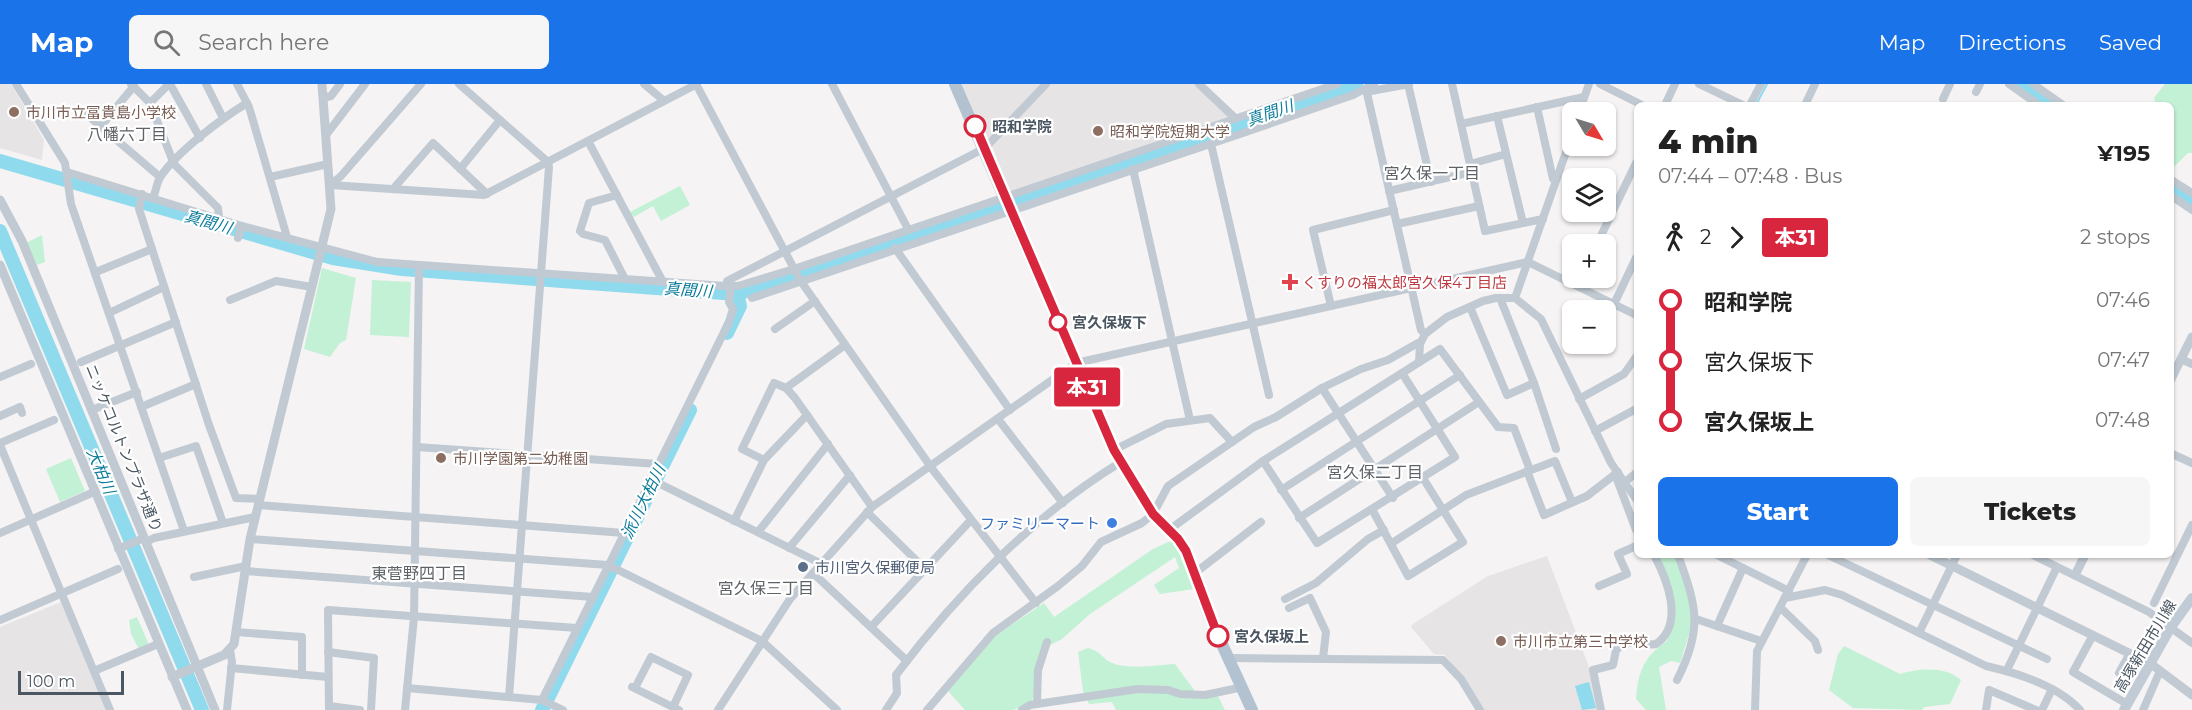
<!DOCTYPE html>
<meta charset="utf-8">
<style>
body{margin:0;font-family:Montserrat,"Noto Sans JP",sans-serif;background:#f6f6f6;color:#222;height:100vh;display:flex;flex-direction:column;font-size:22px;white-space:nowrap}
*{box-sizing:border-box;margin:0}
p{font-size:20px;color:#767676}
.icon{flex:none;width:33px;height:33px;fill:none;stroke:currentColor;stroke-width:2;stroke-linecap:round;stroke-linejoin:round}
.map{position:relative;flex:1;overflow:hidden}
.drawer{position:absolute;left:1634px;top:18px;width:540px;height:456px;display:flex;flex-direction:column;background:#fff;border-radius:9px;box-shadow:0 2px 4px #0004}
.drawer>*{flex:none}
.badge{padding:0 12px;border-radius:4px;font-size:21px;line-height:39px}
.needle{width:39px;rotate:128deg}
.fabs{position:absolute;left:1562px;top:18px;display:grid;gap:12px}
.fabs a{display:grid;place-items:center;width:54px;height:54px;border-radius:9px;background:#fff;box-shadow:0 2px 4px #0004;font-size:30px}
.scale{position:absolute;left:18px;bottom:15px;width:106px;box-sizing:border-box;padding-left:6px;border:3px solid #4a5661;border-top:0;font-size:16px;line-height:21px;white-space:nowrap;color:#4a5661;-webkit-text-stroke:4px #fff;paint-order:stroke}
.map>.badge{position:absolute;translate:-50% -50%;box-shadow:0 0 0 3px #fff}
.legs{display:flex;align-items:center;gap:9px;height:66px;padding:0 24px;font-size:20px}
.legs p{margin-inline-start:auto}
.headline{display:flex;align-items:center;justify-content:space-between;height:102px;padding:0 24px}
h1{font-size:33px;font-weight:800;line-height:45px}
.button{display:flex;gap:12px;margin-top:auto;padding:12px 24px}
.button a{flex:1;height:69px;border-radius:9px;background:#1a73e8;color:#fff;font-size:24px;font-weight:800;line-height:69px;text-align:center}
.button a+a{background:#f6f6f6;color:#222}
ul{padding:0 24px;list-style:none}
li{display:flex;align-items:center;gap:21px;height:60px;font-size:22px}
li i{display:grid;place-items:center;width:9px;height:100%;margin:0 8px;background:currentColor}
li i::after{content:'';width:15px;height:15px;margin:-8px;border:4px solid;border-radius:50%;background:#fff}
li p{margin-inline-start:auto}
li:first-child i{background:linear-gradient(#0000 50%,currentColor 0)}
li:last-child i{background:linear-gradient(currentColor 50%,#0000 0)}
header{display:flex;align-items:center;gap:36px;box-sizing:border-box;height:84px;padding:0 30px;background:#1a73e8;color:#fff}
header strong{font-size:28px}
nav{display:flex;gap:33px;margin-inline-start:auto;font-size:21px}
.search{width:420px;height:54px;background:#f6f6f6;display:flex;align-items:center;gap:15px;box-sizing:border-box;padding:0 21px;border-radius:9px;color:#767676;font-size:22px}
.map>svg:first-child{display:block}
</style>
<header>
<strong>Map</strong>
<div class="search"><svg class="icon" aria-label="search" viewBox="0 0 24 24"><circle cx="10" cy="10" r="6"/><path d="M15 15l6 6"/></svg>Search here</div>
<nav><a>Map</a><a>Directions</a><a>Saved</a></nav>
</header>
<div class="map">
<svg width="2192" height="626" viewBox="0 0 2192 626">
<rect width="100%" height="100%" fill="#f5f3f3"/>
<g fill="#e6e4e5">
<polygon points="0,0 11,0 44,56 42,76 0,64"/>
<polygon points="962,0 1042,0 986,57"/>
<polygon points="1049,0 1196,0 1231,33 1010,108 991,60"/>
<polygon points="1547,472 1589,583 1599,626 1484,626 1464,594 1445,571 1434,570 1411,543 1413,540 1488,492"/>
<polygon points="61,518 106,626 0,626 0,543"/>
</g>
<g fill="#c3f1d5">
<polygon points="2165,0 2192,0 2192,69 2188,69 2172,85 2170,21 2156,21 2154,14"/>
<polygon points="680,102 690,121 661,137 653,122 632,134 630,128"/>
<polygon points="42,151 45,178 37,181 26,159"/>
<polygon points="322,184 356,194 346,256 340,259 330,273 304,265"/>
<polygon points="372,196 411,198 409,253 370,251"/>
<polygon points="71,374 85,407 60,418 46,385"/>
<polygon points="1173,456 1184,476 1194,505 1160,510 1154,501 1179,484 1175,473 1090,530 1062,555 1042,565 1032,618 1013,626 965,626 948,607 990,555 1044,519 1054,533 1153,465"/>
<path d="M1657 471H1676L1692 528 1691 544 1680 579 1671 577 1659 583 1666 626H1646L1636 615C1638 589 1643 573 1667 557L1674 528Z"/>
<polygon points="137,533 149,561 139,565 131,550 129,536"/>
<path d="M1844 562 1900 590C1918 584 1947 582 1961 596L1950 620 1924 623 1922 626 1853 624 1829 606 1838 570Z"/>
<path d="M1088 564C1103 568 1102 575 1112 579 1130 586 1157 581 1175 580L1200 614 1218 612 1225 626H1116L1112 618 1089 620 1083 607 1078 568Z"/>
</g>
<polygon fill="#90daee" points="1589,598 1596,624 1582,626 1575,602"/>
<g fill="none" stroke-linecap="round" stroke-linejoin="round">
<polyline stroke="#90daee" stroke-width="2" points="1756,21 1767,0"/>
<g stroke="#90daee" stroke-width="14">
<polyline points="2021,0 2051,21"/>
<polyline points="0,77 333,174 402,185 737,210 1356,0"/>
<polyline points="2170,104 2192,119"/>
<polyline points="0,147 202,626"/>
<polyline points="727,249 740,222 737,210"/>
<polyline points="542,626 690,326"/>
</g>
<g stroke="#c1cad2" stroke-width="8">
<polyline points="16,0 65,79 71,120 184,447"/>
<polyline points="131,0 150,19 174,80 218,124 219,133"/>
<polyline points="170,0 200,54"/>
<polyline points="206,0 223,34"/>
<polyline points="237,0 249,23 287,153"/>
<polyline points="459,0 548,78 549,83 509,613"/>
<polyline points="644,0 663,16"/>
<polyline points="696,0 800,196 933,386 1036,519"/>
<polyline points="832,0 908,145"/>
<polyline points="1199,0 1235,34"/>
<polyline points="1408,0 1431,98"/>
<polyline points="1409,0 1371,7 1366,5 1421,246 1425,250"/>
<polyline points="1452,0 1485,147 1543,135"/>
<polyline points="1600,0 1642,21"/>
<polyline points="1699,0 1743,21"/>
<polyline points="2009,0 2039,21"/>
<polyline points="2033,0 2063,21"/>
<polyline points="1976,8 1980,0"/>
<polyline points="323,14 331,12 340,0"/>
<polyline points="1943,15 1950,0"/>
<polyline points="150,19 169,0"/>
<polyline points="1665,21 1675,0"/>
<polyline points="1750,21 1761,0"/>
<polyline points="1805,21 1815,0"/>
<polyline points="1537,23 1553,95 1556,96"/>
<polyline points="1579,28 1589,0"/>
<polyline points="85,29 160,93"/>
<polyline points="1497,32 1523,139"/>
<polyline points="1461,40 1584,13"/>
<polyline points="101,42 134,2"/>
<polyline points="326,51 365,0"/>
<polyline points="588,57 663,198"/>
<polyline points="1211,60 1269,311"/>
<polyline points="1470,80 1506,70"/>
<polyline points="460,85 500,36"/>
<polyline points="1133,85 1190,336"/>
<polyline points="67,88 242,142 377,178 726,202 727,197 985,64 1046,0"/>
<polyline points="270,93 328,80"/>
<polyline points="2170,95 2192,109"/>
<polyline points="330,101 484,111 697,0"/>
<polyline points="330,101 341,92 421,0"/>
<polyline points="393,105 433,59 487,110"/>
<polyline points="1389,107 1472,88"/>
<polyline points="142,110 139,125 209,341 236,414 260,415"/>
<polyline points="617,111 589,119 580,147 583,150 605,156 625,195"/>
<polyline points="2170,111 2192,126"/>
<path d="M153 114C156 107 157 97 161 92 178 67 221 35 247 19"/>
<polyline points="1397,140 1479,122"/>
<polyline points="238,154 242,142"/>
<polyline points="1597,160 1636,79"/>
<polyline points="895,164 1010,326"/>
<polyline points="96,188 152,165"/>
<polyline points="726,202 738,202 794,185 1337,0"/>
<polyline points="752,214 1237,51 1353,11 1374,0"/>
<polyline points="1500,214 1534,299 1556,365"/>
<polyline points="1515,214 1572,51"/>
<polyline points="230,216 276,197 312,203"/>
<polyline points="1614,220 1636,174"/>
<polyline points="1331,222 1313,146 1394,126"/>
<polyline points="1470,223 1507,311 1534,299"/>
<polyline points="109,229 164,203"/>
<polyline points="775,245 815,217"/>
<polyline points="2181,275 2192,280"/>
<polyline points="81,278 176,238"/>
<polyline points="1419,278 1420,260 1425,250 1447,233 1483,217 1496,214 1515,214 1541,235 1611,379 1636,415"/>
<polyline points="0,293 31,280"/>
<polyline points="786,304 845,261"/>
<polyline points="1322,304 1393,414"/>
<polyline points="1579,315 1624,290 1636,273"/>
<polyline points="141,323 196,300"/>
<polyline points="92,326 137,308"/>
<polyline points="0,332 20,323 22,329"/>
<polyline points="998,335 1063,419"/>
<polyline points="1595,347 1636,325"/>
<polyline points="0,359 54,336"/>
<polyline points="0,361 110,626"/>
<polyline points="417,363 658,380"/>
<polyline points="1114,366 1166,340 1210,334 1232,358"/>
<polyline points="2170,369 2192,379"/>
<polyline points="159,374 196,362 223,439"/>
<polyline points="764,376 807,331"/>
<polyline points="1263,377 1317,459 1455,373 1402,289"/>
<polyline points="1527,387 1544,431 1587,412 1618,388"/>
<polyline points="1615,390 1636,446"/>
<polyline points="650,395 822,480"/>
<polyline points="1625,398 1636,389"/>
<polyline points="1281,406 1460,291"/>
<polyline points="258,421 624,449"/>
<polyline points="1373,427 1408,492 1463,458 1423,394"/>
<polyline points="867,428 925,485"/>
<polyline points="1299,434 1479,318"/>
<polyline points="734,437 764,376 742,365 774,299 786,304 795,314 872,423"/>
<polyline points="1169,446 1263,377 1440,265 1498,343 1514,344 1530,386"/>
<polyline points="758,448 828,360"/>
<polyline points="0,449 94,408"/>
<polyline points="250,455 608,481 762,557 837,626"/>
<polyline points="146,458 154,454 255,433"/>
<polyline points="1392,459 1466,411 1555,377 1572,418"/>
<polyline points="789,464 850,391"/>
<polyline points="118,465 144,454"/>
<polyline points="1717,471 1789,507"/>
<polyline points="1828,471 2047,575"/>
<polyline points="2033,471 2149,528 2192,559"/>
<polyline points="245,487 593,513"/>
<polyline points="813,489 907,577"/>
<polyline points="1195,489 1261,438"/>
<polyline points="194,493 246,482"/>
<polyline points="1599,502 1627,490 1618,470 1636,462"/>
<path d="M1785 514 1825 506 1842 511 1986 582C2017 589 2058 601 2080 626"/>
<polyline points="1285,515 1316,499 1368,455 1384,446"/>
<polyline points="2154,519 2192,441"/>
<polyline points="1780,523 1815,557 1818,566"/>
<polyline points="1289,524 1310,514 1326,548 1323,574"/>
<polyline points="1696,535 1761,557"/>
<polyline points="0,536 118,485"/>
<polyline points="1717,542 1743,484"/>
<polyline points="871,543 971,436"/>
<polyline points="236,548 302,553 302,591"/>
<polyline points="1919,549 1957,471"/>
<polyline points="2093,551 2073,588 2127,620"/>
<polyline points="328,568 374,574 371,626"/>
<polyline points="1229,574 1443,576 1461,595 1480,626"/>
<polyline points="231,584 328,593"/>
<polyline points="2007,586 2057,483"/>
<polyline points="94,587 158,560"/>
<polyline points="2119,589 2130,569"/>
<path d="M1677 596C1703 545 1697 523 1678 471"/>
<polyline points="632,603 679,626"/>
<polyline points="407,604 542,616 563,626"/>
<polyline points="635,604 651,573 688,591 673,623"/>
<polyline points="542,616 729,238 733,225 729,218 731,202"/>
<polyline points="1037,620 1038,586 1047,558"/>
<polyline points="329,622 360,626"/>
<polyline points="227,626 232,578 230,566"/>
<polyline points="329,626 328,526 577,544"/>
<polyline points="405,626 414,533 419,181"/>
<polyline points="718,626 790,515 872,423 1076,279 1528,178 1636,231"/>
<path d="M886 626 897 609 896 591C957 510 1034 431 1121 378"/>
<polyline points="927,626 993,549 1058,502 1082,482 1101,458 1142,439 1153,430 1168,402 1254,343 1276,333 1322,304 1361,285 1388,276 1418,259 1420,260"/>
<polyline points="1022,626 1030,621 1138,605 1168,606 1180,610 1205,611 1243,603"/>
<path d="M1601 626 1593 586 1613 581 1616 566C1631 552 1640 563 1656 560 1685 540 1667 495 1654 471"/>
<polyline points="1755,626 1757,567 1807,471"/>
<polyline points="1986,626 1989,606 2036,626"/>
<polyline points="2042,626 2052,605"/>
<polyline points="2143,626 2160,587"/>
</g>
<g stroke="#c1cad2" stroke-width="9">
<polyline points="0,116 22,157 215,626"/>
<polyline points="0,181 187,626"/>
<polyline points="2170,297 2192,253"/>
<polyline points="1930,471 2151,580 2192,611"/>
<polyline points="2075,491 2085,471"/>
<polyline points="172,593 224,571 234,560 250,455 331,125 322,0"/>
</g>
<polyline stroke="#c1cbd6" stroke-width="10" points="2124,626 2171,543 2192,514"/>
<polyline stroke="#b3c2d1" stroke-width="12" points="955,0 1114,366 1153,430 1178,455 1186,467 1210,534 1252,626"/>
</g>
<g fill="none" stroke-linecap="round" stroke-linejoin="round">
<g stroke="#fff" stroke-width="14">
<polyline id="line-1" points="975,42 1114,366 1153,430 1178,455 1186,467 1218,552"/>
</g>
<use href="#line-1" stroke="#d7263d" stroke-width="9"/>
</g>
<g fill="#8d6e63" stroke="#fff" stroke-width="2">
<circle cx="14" cy="28" r="6"/>
<circle cx="1098" cy="47" r="6"/>
<circle cx="441" cy="374" r="6"/>
<circle cx="1501" cy="557" r="6"/>
</g>
<g fill="#fff" stroke="#d7263d" stroke-width="3">
<circle cx="975" cy="42" r="10"/>
<circle cx="1058" cy="238" r="8"/>
<circle cx="1218" cy="552" r="10"/>
</g>
<path fill="#e0444e" stroke="#fff" stroke-width="2" d="M1287 189h6v6h6v6h-6v6h-6v-6h-6v-6h6z"/>
<circle fill="#3f7fe0" stroke="#fff" stroke-width="2" cx="1112" cy="439" r="6"/>
<circle fill="#5c6f8a" stroke="#fff" stroke-width="2" cx="803" cy="483" r="6"/>
<g text-anchor="middle" dominant-baseline="central" stroke-width="4.5" stroke-linejoin="round" paint-order="stroke">
<g font-size="15" fill="#785e54" stroke="#fff" text-anchor="start">
<text x="26" y="28">市川市立冨貴島小学校</text>
<text x="1110" y="47">昭和学院短期大学</text>
<text x="453" y="374">市川学園第二幼稚園</text>
<text x="1513" y="557">市川市立第三中学校</text>
</g>
<g font-size="15" font-weight="bold" fill="#4a5661" stroke="#fff" text-anchor="start">
<text x="992" y="42">昭和学院</text>
<text x="1072" y="238">宮久保坂下</text>
<text x="1234" y="552">宮久保坂上</text>
</g>
<g font-size="15" fill="#be3a42" stroke="#fff" text-anchor="start">
<text x="1302" y="198">くすりの福太郎宮久保4丁目店</text>
</g>
<g font-size="15" fill="#4a5661" stroke="#fff">
<text transform="translate(124 364) rotate(68)">ニッケコルトンプラザ通り</text>
<text transform="translate(2145 562) rotate(-59)">高塚新田市川線</text>
</g>
<g font-size="15" fill="#366cbe" stroke="#fff" text-anchor="end">
<text x="1100" y="439">ファミリーマート</text>
</g>
<g font-size="15" fill="#4e5e75" stroke="#fff" text-anchor="start">
<text x="815" y="483">市川宮久保郵便局</text>
</g>
<g font-size="16" font-style="italic" fill="#0c7c9b" stroke="#fff">
<text transform="translate(1270 29) rotate(-19)">真間川</text>
<text transform="translate(208 138) rotate(16)">真間川</text>
<text transform="translate(688 206) rotate(4)">真間川</text>
<text transform="translate(101 387) rotate(67)">大柏川</text>
<text transform="translate(643 418) rotate(-64)">派川大柏川</text>
</g>
<g font-size="16" fill="#5f6368" stroke="#fff">
<text x="127" y="50">八幡六丁目</text>
<text x="1432" y="89">宮久保一丁目</text>
<text x="1375" y="388">宮久保二丁目</text>
<text x="419" y="489">東菅野四丁目</text>
<text x="766" y="504">宮久保三丁目</text>
</g>
</g>
</svg>
<div class="fabs">
<a><svg class="needle" viewBox="-14 -14 28 28"><path d="M0-13l5 13h-10z" fill="#e53935"/><path d="M0 13l5-13h-10z" fill="#767676"/></svg></a>
<a><svg class="icon" aria-label="layers" viewBox="0 0 24 24"><path d="M12 4l9 5-9 5-9-5zM3 14l9 5 9-5"/></svg></a>
<a>+</a>
<a>−</a>
</div>
<div class="scale">100 m</div>
<b class="badge" style="left:1087px;top:303px;background:#d7263d;color:#fff">本31</b>
<section class="drawer">
<div class="headline"><div><h1>4 min</h1><p>07:44 – 07:48 · Bus</p></div><b>¥195</b></div>
<div class="legs"><svg class="icon" aria-label="walk" viewBox="0 0 24 24"><circle cx="13" cy="4" r="2"/><path d="M13 8l-2 6 4 7M11 14l-3 7M7 12l3-4h3l4 4"/></svg>2<svg class="icon" aria-label="forward" viewBox="0 0 24 24"><path d="M9 5l7 7-7 7"/></svg><b class="badge" style="background:#d7263d;color:#fff">本31</b><p>2 stops</p></div>
<ul>
<li><i style="color:#d7263d"></i><b>昭和学院</b><p>07:46</p></li>
<li><i style="color:#d7263d"></i><span>宮久保坂下</span><p>07:47</p></li>
<li><i style="color:#d7263d"></i><b>宮久保坂上</b><p>07:48</p></li>
</ul>
<div class="button"><a>Start</a><a>Tickets</a></div>
</section>
</div>
